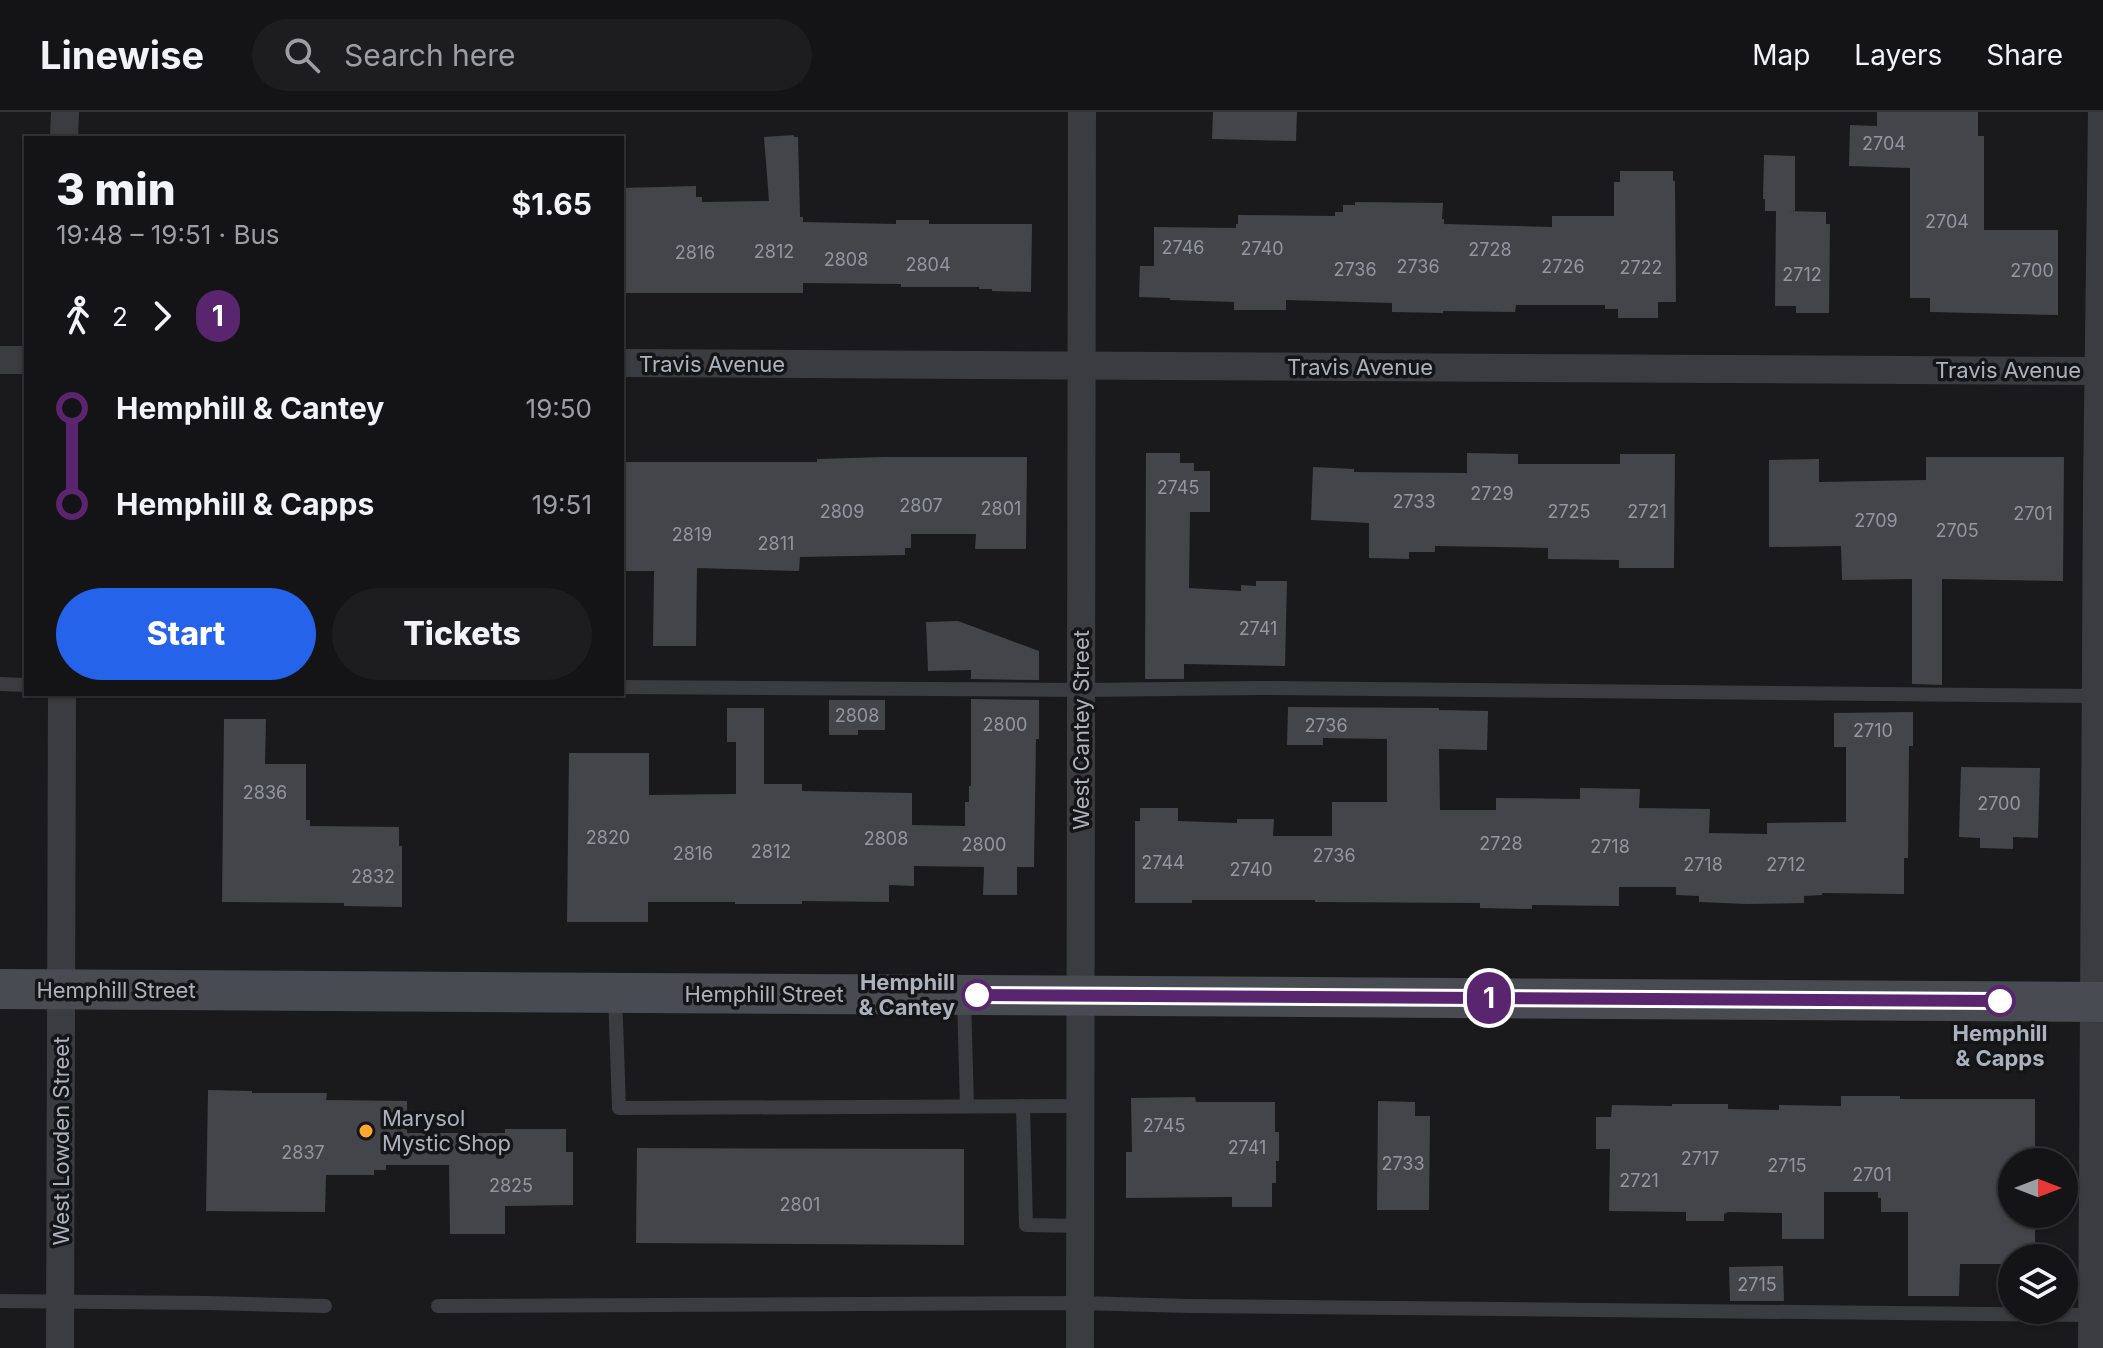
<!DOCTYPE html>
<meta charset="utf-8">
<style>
body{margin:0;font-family:Inter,sans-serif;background:#1d1d1f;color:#f1f3f6;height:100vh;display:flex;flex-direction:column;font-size:30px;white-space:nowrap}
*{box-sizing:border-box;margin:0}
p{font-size:26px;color:#9d9ea1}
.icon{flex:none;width:44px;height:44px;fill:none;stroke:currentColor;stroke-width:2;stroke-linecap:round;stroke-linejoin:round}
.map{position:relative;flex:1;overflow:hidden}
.sheet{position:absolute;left:24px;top:24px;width:600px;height:560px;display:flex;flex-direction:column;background:#141416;border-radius:0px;box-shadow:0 2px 6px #0004,0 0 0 2px #333335}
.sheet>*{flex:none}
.badge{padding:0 16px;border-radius:26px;font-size:28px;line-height:52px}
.needle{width:52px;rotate:90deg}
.fabs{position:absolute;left:1998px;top:1036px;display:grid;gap:16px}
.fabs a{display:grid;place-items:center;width:80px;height:80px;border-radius:50%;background:#141416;box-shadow:0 2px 6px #0004,0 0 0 2px #333335;font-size:40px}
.map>.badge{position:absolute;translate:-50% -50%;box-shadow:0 0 0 4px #fff}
.legs{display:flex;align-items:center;gap:12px;height:88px;padding:0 32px;font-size:26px}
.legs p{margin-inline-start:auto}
.head{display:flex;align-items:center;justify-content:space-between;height:136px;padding:0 32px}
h1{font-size:44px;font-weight:800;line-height:60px}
.cta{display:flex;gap:16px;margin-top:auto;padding:16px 32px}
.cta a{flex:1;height:92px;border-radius:48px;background:#2563eb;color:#fff;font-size:32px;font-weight:800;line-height:92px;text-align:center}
.cta a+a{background:#1d1d1f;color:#f1f3f6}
ul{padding:0 32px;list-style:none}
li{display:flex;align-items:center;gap:28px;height:96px;font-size:30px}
li i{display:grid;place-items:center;width:12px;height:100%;margin:0 10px;background:currentColor}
li i::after{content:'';width:20px;height:20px;margin:-10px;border:6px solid;border-radius:50%;background:#141416}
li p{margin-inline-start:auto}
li:first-child i{background:linear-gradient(#0000 50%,currentColor 0)}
li:last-child i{background:linear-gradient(currentColor 50%,#0000 0)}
header{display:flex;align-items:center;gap:48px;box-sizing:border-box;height:112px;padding:0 40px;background:#141416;border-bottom:2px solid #333335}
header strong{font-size:38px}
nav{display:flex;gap:44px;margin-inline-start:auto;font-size:28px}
.search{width:560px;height:72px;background:#1d1d1f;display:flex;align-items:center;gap:20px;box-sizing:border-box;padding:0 28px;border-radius:44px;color:#9d9ea1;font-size:30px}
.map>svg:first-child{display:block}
</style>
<header>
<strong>Linewise</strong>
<div class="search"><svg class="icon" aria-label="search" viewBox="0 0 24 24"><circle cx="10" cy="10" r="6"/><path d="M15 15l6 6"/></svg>Search here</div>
<nav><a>Map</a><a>Layers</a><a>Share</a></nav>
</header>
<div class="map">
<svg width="2103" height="1236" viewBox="0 0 2103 1236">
<rect width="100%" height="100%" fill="#1a1a1d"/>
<g fill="#44454a">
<polygon points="1213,0 1297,0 1296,29 1212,27"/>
<polygon points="1877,0 1978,0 1978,24 1984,24 1984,118 2058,118 2058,203 1930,200 1930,186 1910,186 1910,56 1849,54 1850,13 1877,14"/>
<polygon points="794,23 794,25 798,25 800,105 803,105 803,110 896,112 896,108 929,108 929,112 1032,112 1031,180 992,179 992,177 979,177 979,175 901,175 901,172 803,171 803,181 622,181 622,76 696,74 696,85 702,85 702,90 769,89 764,25"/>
<polygon points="1764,43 1795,44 1795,99 1786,99 1826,100 1826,112 1830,112 1829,201 1796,201 1796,194 1775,194 1776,99 1765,99 1765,87 1763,87"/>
<polygon points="1620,59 1673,59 1673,69 1675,69 1676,190 1658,190 1658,206 1618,206 1618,197 1605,197 1605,193 1516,193 1515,200 1443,199 1443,201 1392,200 1392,191 1286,188 1286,198 1234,198 1234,190 1170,188 1170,186 1139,185 1140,154 1154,154 1154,115 1236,116 1236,112 1238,112 1238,103 1335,104 1335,100 1343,100 1343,93 1355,93 1355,90 1443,91 1442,107 1444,107 1444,112 1552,115 1552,104 1614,104 1614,70 1620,70"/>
<polygon points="1146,341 1180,341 1180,351 1194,351 1194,359 1210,359 1210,400 1190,400 1189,476 1241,479 1241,473 1256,474 1256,469 1287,469 1285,554 1184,552 1184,567 1145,567"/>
<polygon points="1467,341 1518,342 1518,352 1620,352 1620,342 1675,342 1674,456 1619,456 1619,448 1548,447 1548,436 1435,434 1435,440 1409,440 1409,447 1369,446 1369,411 1311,408 1313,355 1354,357 1354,360 1467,361"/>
<polygon points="884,345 1027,345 1026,437 975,437 976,422 911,422 911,436 905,436 905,443 800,445 799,459 697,456 696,534 653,534 654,459 622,459 622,350 817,350 817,347"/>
<polygon points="1926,345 2064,345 2063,469 1942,467 1942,573 1912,572 1912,467 1842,468 1841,434 1769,435 1769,348 1819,347 1819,370 1926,368"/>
<polygon points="958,509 1039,539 1039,568 971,567 971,558 928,559 926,510"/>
<polygon points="971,587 1039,588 1039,627 1036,627 1034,755 1017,755 1017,783 983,783 984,755 914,754 914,774 889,773 889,790 802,789 802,792 735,792 735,790 648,790 648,810 567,810 569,641 649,641 649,683 736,682 736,630 727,630 727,596 764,596 764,672 802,672 802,679 912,681 912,713 965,714 965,690 969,690 969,674 971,674"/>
<polygon points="829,588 885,588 885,618 858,618 858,623 829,623"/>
<polygon points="1288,595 1439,596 1439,598 1488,599 1487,638 1439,637 1440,698 1496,698 1496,686 1580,687 1580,676 1640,677 1639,696 1710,697 1709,721 1767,722 1767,711 1846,710 1846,635 1834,635 1834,601 1913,600 1913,634 1909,634 1908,746 1904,746 1904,782 1822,781 1822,783 1804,784 1804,791 1747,792 1699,790 1699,784 1676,783 1676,775 1619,775 1619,794 1532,793 1532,797 1480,796 1480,791 1315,790 1315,788 1192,788 1192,791 1135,791 1135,709 1140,709 1140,696 1178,696 1178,709 1237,711 1237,707 1274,707 1273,724 1332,724 1332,690 1387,690 1387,627 1323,626 1323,633 1287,633"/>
<polygon points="224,607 266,607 265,652 306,652 306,708 310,708 310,714 399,715 399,734 402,734 402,795 344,794 344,791 222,790"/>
<polygon points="1961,655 2040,656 2038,726 2013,725 2013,737 1980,736 1980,726 1959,725"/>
<polygon points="208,978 252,979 252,981 327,981 326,988 407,989 407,1021 505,1021 505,1017 566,1017 566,1040 573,1040 573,1093 505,1094 505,1122 450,1122 449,1053 386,1053 386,1058 374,1058 374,1063 326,1063 325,1100 206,1099"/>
<polygon points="1841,984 1900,984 1900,987 2035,987 2035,1050 2012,1050 2012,1102 2035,1102 2035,1146 2012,1146 2012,1152 1960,1152 1959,1184 1908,1184 1908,1100 1881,1100 1881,1086 1878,1086 1878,1080 1824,1080 1824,1127 1782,1127 1782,1101 1728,1100 1724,1102 1724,1109 1686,1109 1686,1100 1609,1099 1610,1037 1596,1037 1596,1005 1611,1005 1612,993 1672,994 1672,992 1728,992 1728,997 1779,998 1779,993 1841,994"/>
<polygon points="1195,985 1196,990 1275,990 1275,1020 1279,1020 1279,1049 1276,1049 1276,1071 1272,1071 1272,1095 1232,1095 1232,1085 1126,1086 1126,1040 1132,1040 1131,986"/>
<polygon points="1378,989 1415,990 1415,1004 1430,1004 1429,1098 1377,1098"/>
<polygon points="637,1036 964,1037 964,1133 636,1131"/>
<polygon points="1783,1154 1784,1189 1730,1189 1729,1155"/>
</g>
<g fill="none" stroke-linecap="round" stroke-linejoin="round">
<g stroke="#3a3c42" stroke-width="14">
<polyline points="0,572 26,573"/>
<polyline points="622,575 1082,578 1260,576 2097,584"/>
<polyline points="615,881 619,996 1081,994"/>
<polyline points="964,887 967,994"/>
<polyline points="1023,994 1026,1113 1080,1114"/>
<polyline points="0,1189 208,1191 325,1194"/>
<polyline points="438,1194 1080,1191 1189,1194 2093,1203"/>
</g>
<g stroke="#3a3c42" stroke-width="28">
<polyline points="64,26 65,0"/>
<polyline points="0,248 26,248"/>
<polyline points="622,251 2098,259"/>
<polyline points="60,1236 62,582"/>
<polyline points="1080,1236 1082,0"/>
<polyline points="2092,1236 2097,378 2102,0"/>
</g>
<polyline stroke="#484b52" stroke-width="40" points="0,877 2103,890"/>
</g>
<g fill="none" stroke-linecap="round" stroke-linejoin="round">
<g stroke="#fff" stroke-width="18">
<polyline id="line-1" points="977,883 2000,889"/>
</g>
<use href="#line-1" stroke="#5a256f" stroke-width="12"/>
</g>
<g fill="#fff" stroke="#5a256f" stroke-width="4">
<circle cx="977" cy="883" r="14"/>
<circle cx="2000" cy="889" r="14"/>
</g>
<circle fill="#ffa72f" stroke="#151518" stroke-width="3" cx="366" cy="1019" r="8"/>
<g text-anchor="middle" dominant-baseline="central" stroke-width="7" stroke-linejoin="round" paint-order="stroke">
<g font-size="18" fill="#9197a0">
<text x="1884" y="31">2704</text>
<text x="1947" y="109">2704</text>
<text x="1183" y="135">2746</text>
<text x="1262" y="136">2740</text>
<text x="1490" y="137">2728</text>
<text x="774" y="139">2812</text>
<text x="695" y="140">2816</text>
<text x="846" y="147">2808</text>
<text x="928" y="152">2804</text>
<text x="1418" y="154">2736</text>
<text x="1563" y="154">2726</text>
<text x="1641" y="155">2722</text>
<text x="1355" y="157">2736</text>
<text x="2032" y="158">2700</text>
<text x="1802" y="162">2712</text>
<text x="1178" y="375">2745</text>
<text x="1492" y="381">2729</text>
<text x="1414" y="389">2733</text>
<text x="921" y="393">2807</text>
<text x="1001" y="396">2801</text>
<text x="842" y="399">2809</text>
<text x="1569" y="399">2725</text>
<text x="1647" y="399">2721</text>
<text x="2033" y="401">2701</text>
<text x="1876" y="408">2709</text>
<text x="1957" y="418">2705</text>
<text x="692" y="422">2819</text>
<text x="776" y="431">2811</text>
<text x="1258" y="516">2741</text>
<text x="857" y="603">2808</text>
<text x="1005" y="612">2800</text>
<text x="1326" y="613">2736</text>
<text x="1873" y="618">2710</text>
<text x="265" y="680">2836</text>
<text x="1999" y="691">2700</text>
<text x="608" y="725">2820</text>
<text x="886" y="726">2808</text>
<text x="1501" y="731">2728</text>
<text x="984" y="732">2800</text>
<text x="1610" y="734">2718</text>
<text x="771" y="739">2812</text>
<text x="693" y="741">2816</text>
<text x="1334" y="743">2736</text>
<text x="1163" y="750">2744</text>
<text x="1703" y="752">2718</text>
<text x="1786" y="752">2712</text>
<text x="1251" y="757">2740</text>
<text x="373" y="764">2832</text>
<text x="1164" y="1013">2745</text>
<text x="1247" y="1035">2741</text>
<text x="303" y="1040">2837</text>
<text x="1700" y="1046">2717</text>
<text x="1403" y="1051">2733</text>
<text x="1787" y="1053">2715</text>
<text x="1872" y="1062">2701</text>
<text x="1639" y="1068">2721</text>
<text x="511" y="1073">2825</text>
<text x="800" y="1092">2801</text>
<text x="1757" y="1172">2715</text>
</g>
<g font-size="22" fill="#abb2bd" stroke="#151518">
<text x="712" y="252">Travis Avenue</text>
<text x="1360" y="255">Travis Avenue</text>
<text x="2008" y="258">Travis Avenue</text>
<text transform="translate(1081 618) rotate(-90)">West Cantey Street</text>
<text x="116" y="878">Hemphill Street</text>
<text x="764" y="882">Hemphill Street</text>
<text transform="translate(61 1029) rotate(-90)">West Lowden Street</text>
</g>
<g font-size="22" font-weight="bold" fill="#abb2bd" stroke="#151518" text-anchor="end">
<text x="955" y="870">Hemphill<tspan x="955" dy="25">&amp; Cantey</tspan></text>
<text x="2000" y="921" text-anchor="middle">Hemphill<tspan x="2000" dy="25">&amp; Capps</tspan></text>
</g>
<g font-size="22" fill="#abb2bd" stroke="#151518" text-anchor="start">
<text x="382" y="1006">Marysol<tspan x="382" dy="25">Mystic Shop</tspan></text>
</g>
</g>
</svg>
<div class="fabs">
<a><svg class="needle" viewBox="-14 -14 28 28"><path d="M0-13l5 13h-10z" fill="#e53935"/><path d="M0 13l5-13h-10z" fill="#9d9ea1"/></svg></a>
<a><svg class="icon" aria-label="layers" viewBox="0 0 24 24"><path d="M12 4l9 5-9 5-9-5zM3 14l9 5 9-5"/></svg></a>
</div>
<b class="badge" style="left:1489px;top:886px;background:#5a256f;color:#fff">1</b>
<section class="sheet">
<div class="head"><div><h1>3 min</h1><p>19:48 – 19:51 · Bus</p></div><b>$1.65</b></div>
<div class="legs"><svg class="icon" aria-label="walk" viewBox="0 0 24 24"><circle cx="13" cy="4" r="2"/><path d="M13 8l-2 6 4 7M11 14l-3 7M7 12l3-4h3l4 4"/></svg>2<svg class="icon" aria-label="forward" viewBox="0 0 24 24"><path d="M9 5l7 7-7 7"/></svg><b class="badge" style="background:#5a256f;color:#fff">1</b></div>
<ul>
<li><i style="color:#5a256f"></i><b>Hemphill &amp; Cantey</b><p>19:50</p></li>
<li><i style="color:#5a256f"></i><b>Hemphill &amp; Capps</b><p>19:51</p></li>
</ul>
<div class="cta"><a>Start</a><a>Tickets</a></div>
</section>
</div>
